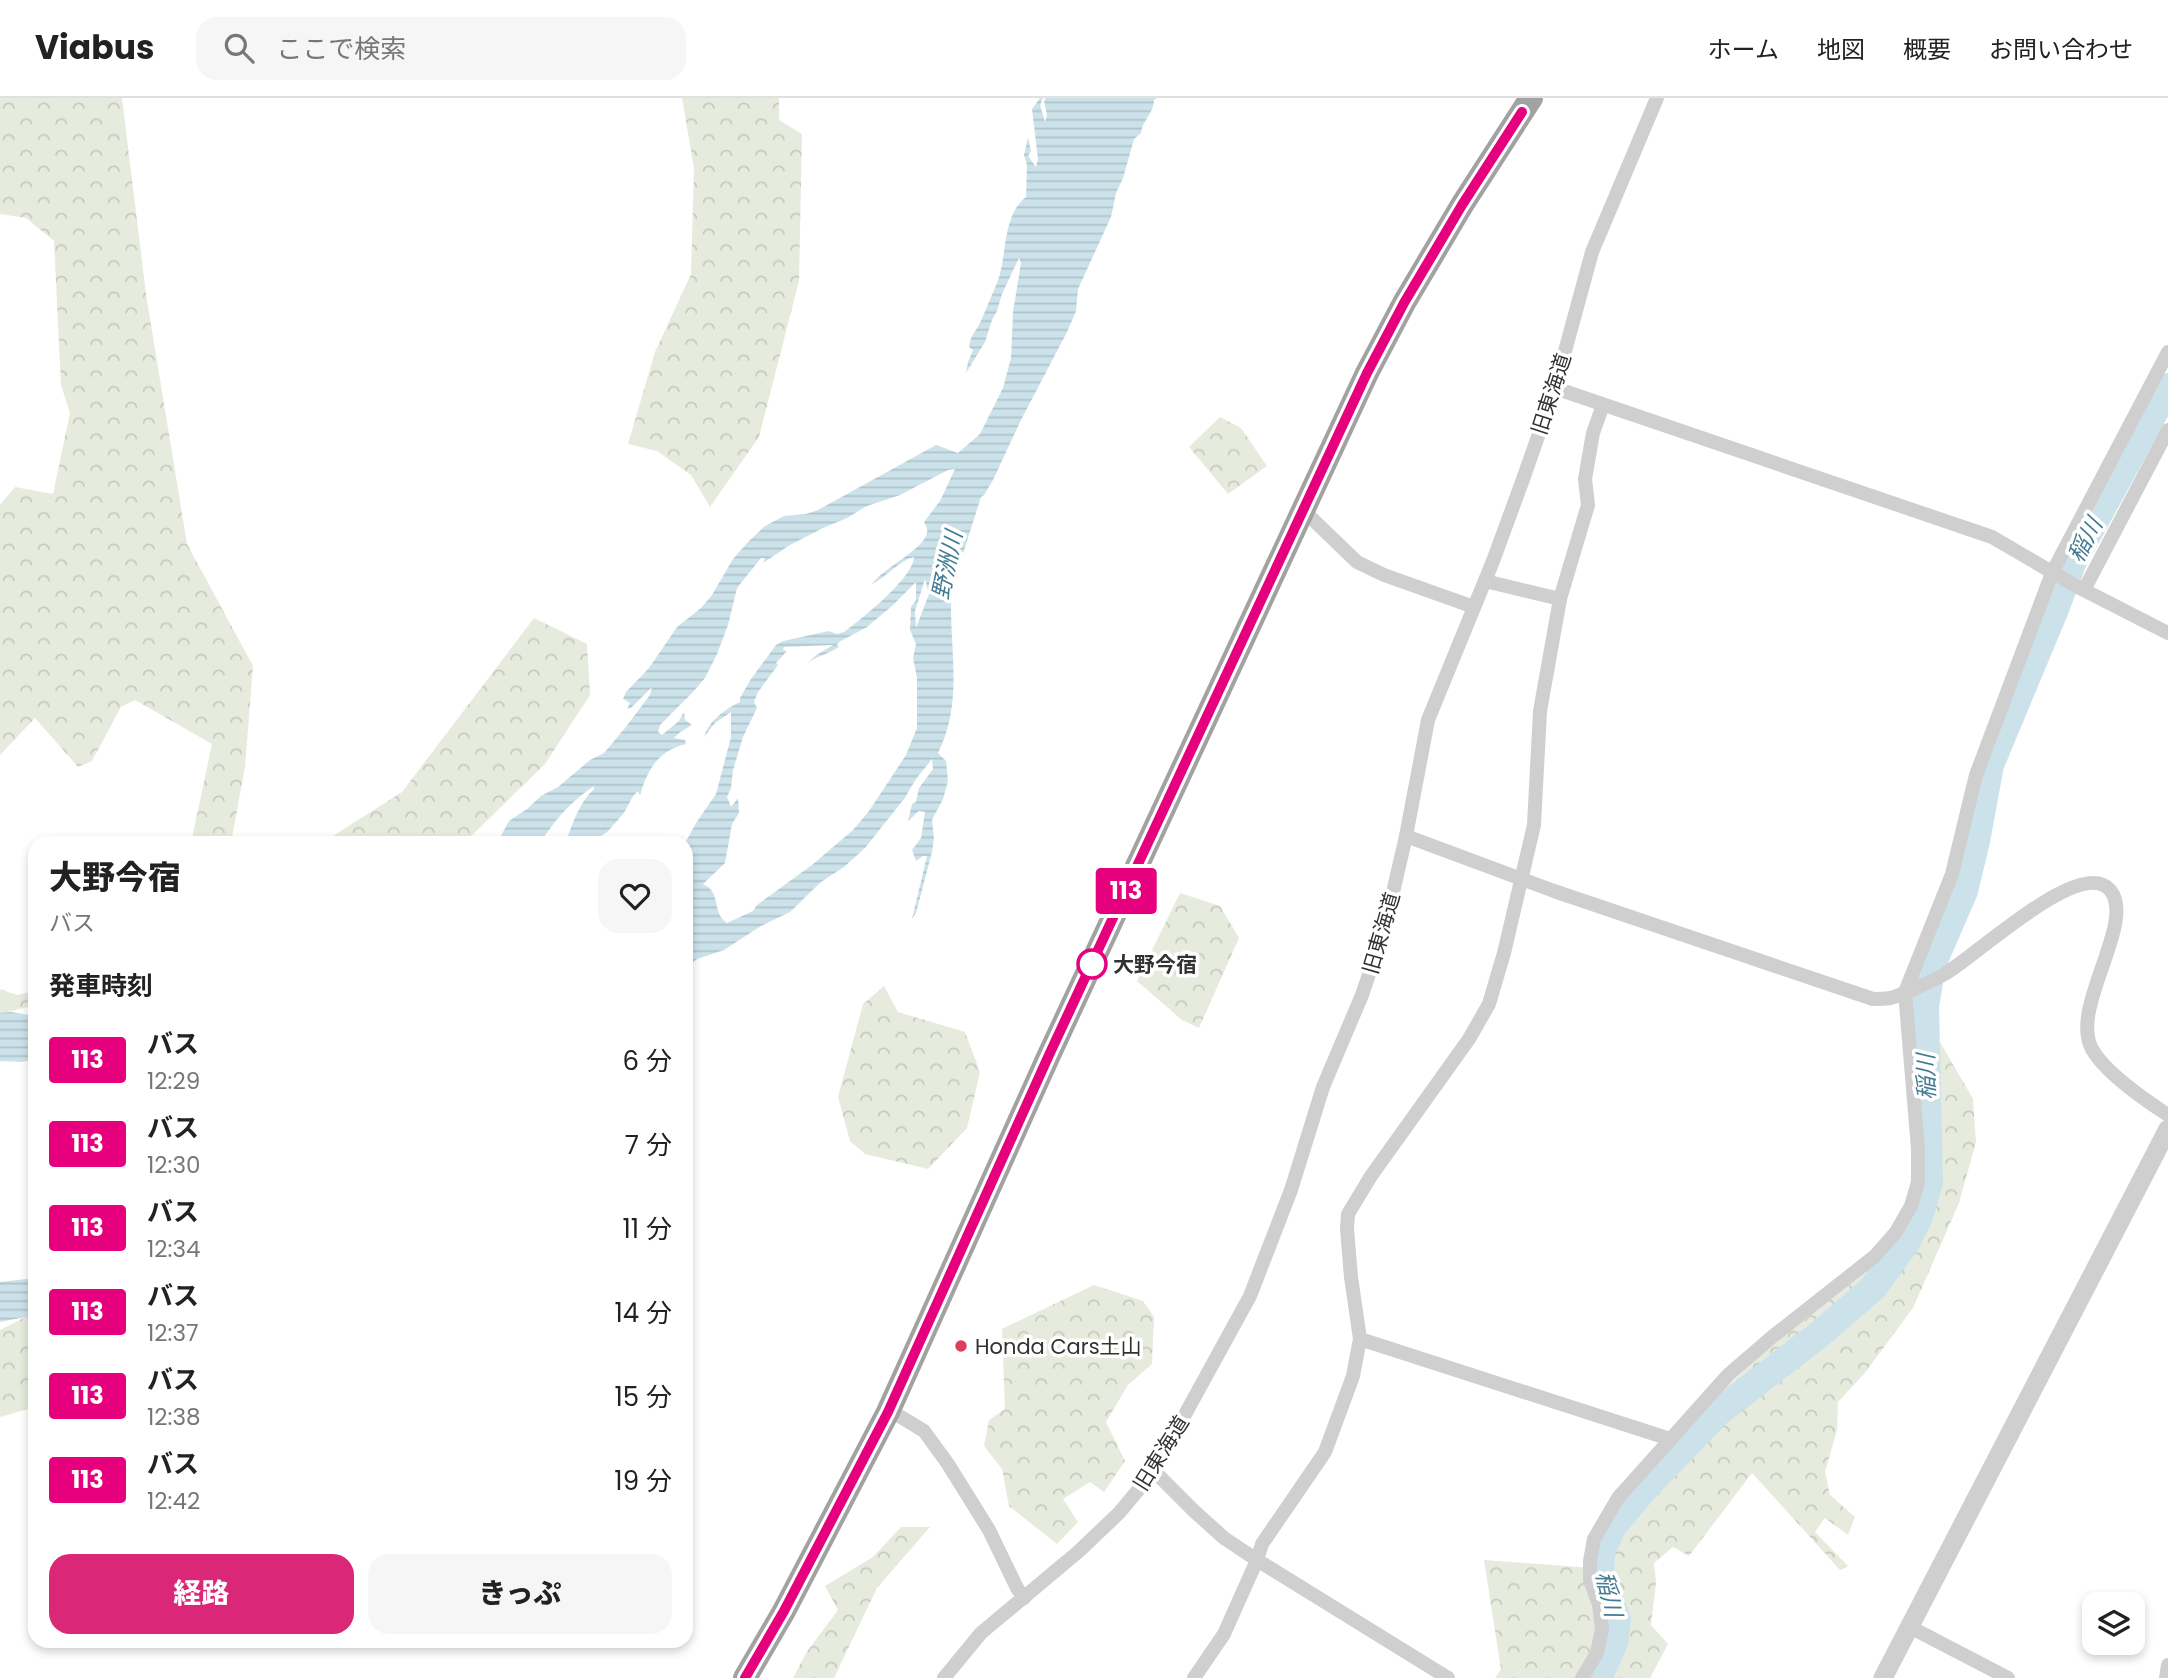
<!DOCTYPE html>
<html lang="ja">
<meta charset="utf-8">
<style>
body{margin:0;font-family:Poppins,"Noto Sans JP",sans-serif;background:#f6f6f6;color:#222;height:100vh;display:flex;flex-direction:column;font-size:26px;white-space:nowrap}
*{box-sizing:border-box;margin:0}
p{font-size:23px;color:#767676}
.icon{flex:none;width:38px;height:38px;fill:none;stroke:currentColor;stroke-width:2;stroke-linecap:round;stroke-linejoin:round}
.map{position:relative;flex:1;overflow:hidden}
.drawer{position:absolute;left:28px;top:738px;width:665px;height:812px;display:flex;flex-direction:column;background:#fff;border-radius:21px;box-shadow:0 4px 10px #0003}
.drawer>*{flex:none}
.badge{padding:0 14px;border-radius:5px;font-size:24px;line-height:46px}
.controls{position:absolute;left:2082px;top:1494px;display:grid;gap:14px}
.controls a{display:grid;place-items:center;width:63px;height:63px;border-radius:14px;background:#fff;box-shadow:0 4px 10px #0003;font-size:35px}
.map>.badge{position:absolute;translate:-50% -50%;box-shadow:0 0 0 4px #fff}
h2{padding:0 21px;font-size:26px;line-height:63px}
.round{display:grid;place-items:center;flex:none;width:74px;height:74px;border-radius:21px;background:#f6f6f6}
.headline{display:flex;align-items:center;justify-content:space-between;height:119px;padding:0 21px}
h1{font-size:33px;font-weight:800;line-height:52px}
.action{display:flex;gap:14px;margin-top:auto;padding:14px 21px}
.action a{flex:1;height:80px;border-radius:21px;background:#db2777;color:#fff;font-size:28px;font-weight:800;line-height:80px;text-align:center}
.action a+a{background:#f6f6f6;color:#222}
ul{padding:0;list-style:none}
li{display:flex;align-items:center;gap:21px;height:84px;padding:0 21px}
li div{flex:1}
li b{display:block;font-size:26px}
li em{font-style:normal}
li .badge{min-width:77px;font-weight:700;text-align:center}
header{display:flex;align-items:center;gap:42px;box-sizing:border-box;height:98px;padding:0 35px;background:#fff;border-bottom:2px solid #e0e0e0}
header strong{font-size:33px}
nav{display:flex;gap:38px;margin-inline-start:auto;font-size:24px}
.search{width:490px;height:63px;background:#f6f6f6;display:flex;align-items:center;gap:18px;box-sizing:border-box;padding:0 24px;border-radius:21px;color:#767676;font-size:26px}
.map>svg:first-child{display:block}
</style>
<header>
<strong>Viabus</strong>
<div class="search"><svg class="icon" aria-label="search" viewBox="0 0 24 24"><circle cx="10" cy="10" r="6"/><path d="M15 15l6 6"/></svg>ここで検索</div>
<nav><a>ホーム</a><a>地図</a><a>概要</a><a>お問い合わせ</a></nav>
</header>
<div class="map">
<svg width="2168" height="1580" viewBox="0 0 2168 1580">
<defs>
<pattern id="forest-crowns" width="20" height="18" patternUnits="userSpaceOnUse" patternTransform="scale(1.75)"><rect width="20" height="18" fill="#e6ebde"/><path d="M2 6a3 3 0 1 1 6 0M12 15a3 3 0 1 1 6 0" fill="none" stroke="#c6cabf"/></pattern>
<pattern id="water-rules" width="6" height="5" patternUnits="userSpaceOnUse" patternTransform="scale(1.75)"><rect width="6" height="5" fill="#cce2ea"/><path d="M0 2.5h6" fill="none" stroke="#b0c2c9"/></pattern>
</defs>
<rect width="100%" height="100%" fill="#fff"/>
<g fill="url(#forest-crowns)">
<polygon points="0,0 122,0 146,196 187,446 253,568 245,669 231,745 191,745 212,646 135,602 121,609 92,663 78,669 35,620 0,657 0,407 15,389 53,396 70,315 61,287 54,143 26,120 0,116"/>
<polygon points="682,0 779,0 779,22 802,36 799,183 759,339 710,409 691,377 657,353 628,346 655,254 691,176 694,70"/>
<polygon points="1220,319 1241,330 1267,368 1228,396 1189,349"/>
<polygon points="534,520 587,546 590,597 545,666 464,745 322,745 402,694"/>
<polygon points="1180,795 1220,808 1239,840 1199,930 1182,922 1137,883"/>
<polygon points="884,888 898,914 965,934 980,974 967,1030 928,1071 865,1056 850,1043 838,999 863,906"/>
<polygon points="0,891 17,897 35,893 35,907 0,916"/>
<polygon points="1940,944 1973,1001 1976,1044 1959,1105 1913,1210 1864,1276 1838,1304 1837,1332 1825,1374 1830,1397 1855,1419 1848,1437 1825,1420 1815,1434 1848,1468 1840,1472 1752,1375 1689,1458 1673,1449 1654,1465 1656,1485 1651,1527 1668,1546 1650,1580 1495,1580 1501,1571 1484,1462 1607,1471 1606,1454 1620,1426 1704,1310 1764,1254 1856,1182 1902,1137 1921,1100 1931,949"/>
<polygon points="1094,1187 1143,1203 1154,1219 1152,1266 1128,1287 1106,1324 1125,1363 1104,1394 1090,1384 1063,1401 1078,1424 1057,1446 1009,1408 1002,1371 984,1348 989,1322 1005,1311 1002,1231"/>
<polygon points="35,1214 35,1309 0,1319 0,1232"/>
<polygon points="901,1429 930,1429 877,1490 834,1580 793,1580 806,1555 838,1512 825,1488 873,1459"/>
</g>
<g fill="url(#water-rules)" fill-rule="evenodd">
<path d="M1040 0H1043L1040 7 1045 24 1047 17 1044 3 1046 0H1157L1154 2C1154 15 1142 23 1141 35L1134 41 1123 80 1116 95 1111 119 1078 191 1076 213 1067 234 1020 324 993 382 984 397 981 399 960 465 957 459C954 478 951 496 951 514 952 565 961 608 938 655L946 663 948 683 943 701 932 722 934 741 932 754 916 815 912 821 927 758H923L916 763 912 752 921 740 925 714 919 713 908 723 912 706 916 704 919 690 933 671 932 661 916 681 904 701 865 750 844 769 821 784 790 814 761 828 724 852 697 861 686 870 685 745 696 725 716 696 731 639V614L715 625 704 639C709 622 726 611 740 604V600L751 581 776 547 783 543 829 533 837 536 844 534C862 521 913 480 914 459 898 463 887 479 872 486 883 470 923 452 927 435 928 431 926 428 924 424L940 403 955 371 948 372 900 397 867 408 847 420 823 430 790 447 763 465 765 460H761L737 490 728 527 717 556 705 580 693 594 660 627 658 634 662 637 679 623 684 614 685 622 692 627 679 635 674 640 685 642 686 646C658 653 648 671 640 697L638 693C631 699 630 705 625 713 622 718 614 726 610 731 605 737 597 739 591 745H565C573 726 578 706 594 691V688C567 707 558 719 540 745H497L509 723 527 711 541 698 558 689 590 662 604 655 625 630 650 597 652 589 631 610 627 611 630 605 623 601 626 594 649 570 677 529 701 510 712 497 733 461 748 444 765 428 784 418 806 416 818 412 936 347 958 355 980 336 1003 290 1011 260 1013 214 1021 165 1019 160 1002 196 997 213 992 222 985 244 966 275 968 264 973 252 969 249C971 236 975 235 980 225 986 212 991 198 997 185 1008 158 1001 119 1026 99L1027 67 1024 57 1028 39 1031 53 1028 58 1036 69 1038 61 1032 11ZM925 481 929 496 916 530 915 513ZM916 484V502L911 509 910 532 916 546 913 560 917 580V630L906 657 869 713 853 732 812 767 757 807 753 813 727 825C711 814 722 794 703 786L725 765 732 726 739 715 738 700 731 709 727 699 731 690 733 672 743 639 757 610 754 604 758 594 778 567 776 565 787 553 783 552 784 549 833 547 815 558 808 565C819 557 829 556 839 549L837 547 839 544 867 529 892 508Z"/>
<polygon points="11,914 35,918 35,961 22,964 0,963 0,915"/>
<polygon points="35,1180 35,1217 0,1224 0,1184"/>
</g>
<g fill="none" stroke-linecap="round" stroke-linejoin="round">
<polyline stroke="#cce2ea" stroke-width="28" points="1598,1580 1614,1545 1617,1522 1600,1476 1601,1454 1613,1428 1644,1391 1716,1316 1821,1235 1873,1190 1905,1146 1919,1119 1929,1084 1925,908 1932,867 1964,793 1976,743 1990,667 2055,511 2073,463 2168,289"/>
<g stroke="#cfcfcf" stroke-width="14">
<polyline points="1555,290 1992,439 2076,488 2168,535"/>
<polyline points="1303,412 1357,464 1384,477 1474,509"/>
<polyline points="1485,483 1560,501"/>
<polyline points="2084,492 2168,332"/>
<path d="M1406 738 1554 793 1873 901C1879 901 1884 901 1890 900 1898 899 1934 882 1943 877 1973 861 2081 757 2110 792 2137 824 2069 910 2092 951 2105 975 2145 1002 2168 1017"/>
<polyline points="1360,1241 1670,1341"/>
<polyline points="888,1314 901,1319 924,1333 948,1366 989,1432 1017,1490 1024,1500"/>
<polyline points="1154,1373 1194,1413 1224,1440 1257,1462 1448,1580"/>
<polyline points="1910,1529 2008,1580"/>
<polyline points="944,1580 981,1535 1078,1454 1119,1415 1154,1373 1250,1198 1291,1092 1323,989 1362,897 1385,829 1406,738 1428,622 1493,463 1522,384 1555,290 1592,154 1657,0"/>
<polyline points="1194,1580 1224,1536 1257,1462 1262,1446 1325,1354 1353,1278 1360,1241 1351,1179 1347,1131 1348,1116 1371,1078 1469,941 1489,906 1504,855 1534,727 1540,613 1560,501 1588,407 1585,381 1593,335 1603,307"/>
<polyline points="1582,1580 1597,1555 1602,1531 1599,1507 1590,1482 1590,1463 1594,1441 1618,1400 1728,1277 1772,1239 1875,1158 1896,1134 1911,1108 1918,1084 1918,1051 1905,894 1952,776 1976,677 2052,475 2168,254"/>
<polyline points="2166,1580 2168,1567"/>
</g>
<polyline stroke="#cfcfcf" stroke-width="19" points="1883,1580 2168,1031"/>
<polyline stroke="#a2a2a2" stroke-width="24" points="745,1580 784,1513 888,1314 1049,957 1367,275 1404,205 1462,107 1531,0"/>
</g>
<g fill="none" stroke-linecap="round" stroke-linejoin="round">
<g stroke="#fff" stroke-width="16">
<polyline id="line" points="745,1580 784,1513 888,1314 1049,957 1367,275 1404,205 1462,107 1522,14"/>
</g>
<use href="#line" stroke="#e6007e" stroke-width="10"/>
</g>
<circle fill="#fff" stroke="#e6007e" stroke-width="3.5" cx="1092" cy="866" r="14"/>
<circle fill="#de3e5c" stroke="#fff" stroke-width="2.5" cx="961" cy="1248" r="7"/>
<g text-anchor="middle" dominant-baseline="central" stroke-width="7" stroke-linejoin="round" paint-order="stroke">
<g font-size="21" fill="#323232" stroke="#fff">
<text transform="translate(1551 296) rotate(-72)">旧東海道</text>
<text transform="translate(1381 835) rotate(-74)">旧東海道</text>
<text transform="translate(1161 1355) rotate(-58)">旧東海道</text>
</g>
<g font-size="21" font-weight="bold" fill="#323232" stroke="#fff" text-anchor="start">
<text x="1113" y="866">大野今宿</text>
</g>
<g font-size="21" fill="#323232" stroke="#fff" text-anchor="start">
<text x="975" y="1248">Honda Cars土山</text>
</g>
<g font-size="23" font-style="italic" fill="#427b92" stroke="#fff">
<text transform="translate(2085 442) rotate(-62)">稲川</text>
<text transform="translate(947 467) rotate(-78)">野洲川</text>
<text transform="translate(1926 979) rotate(-91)">稲川</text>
<text transform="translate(1609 1496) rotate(77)">稲川</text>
</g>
</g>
</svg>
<div class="controls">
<a><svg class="icon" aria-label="layers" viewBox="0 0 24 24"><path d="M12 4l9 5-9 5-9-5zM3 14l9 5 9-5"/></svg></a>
</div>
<b class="badge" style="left:1126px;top:793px;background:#e6007e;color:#fff">113</b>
<section class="drawer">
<div class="headline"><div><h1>大野今宿</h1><p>バス</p></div><a class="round"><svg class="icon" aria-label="heart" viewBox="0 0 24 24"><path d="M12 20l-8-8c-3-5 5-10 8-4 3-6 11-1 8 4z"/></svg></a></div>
<h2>発車時刻</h2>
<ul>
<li><span class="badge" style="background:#e6007e;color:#fff">113</span><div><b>バス</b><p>12:29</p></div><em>6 分</em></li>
<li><span class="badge" style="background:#e6007e;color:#fff">113</span><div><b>バス</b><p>12:30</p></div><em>7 分</em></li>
<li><span class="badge" style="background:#e6007e;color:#fff">113</span><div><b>バス</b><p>12:34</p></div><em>11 分</em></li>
<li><span class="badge" style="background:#e6007e;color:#fff">113</span><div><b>バス</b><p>12:37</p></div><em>14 分</em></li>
<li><span class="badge" style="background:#e6007e;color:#fff">113</span><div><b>バス</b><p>12:38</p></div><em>15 分</em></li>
<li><span class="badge" style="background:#e6007e;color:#fff">113</span><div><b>バス</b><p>12:42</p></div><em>19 分</em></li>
</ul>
<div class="action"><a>経路</a><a>きっぷ</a></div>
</section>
</div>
